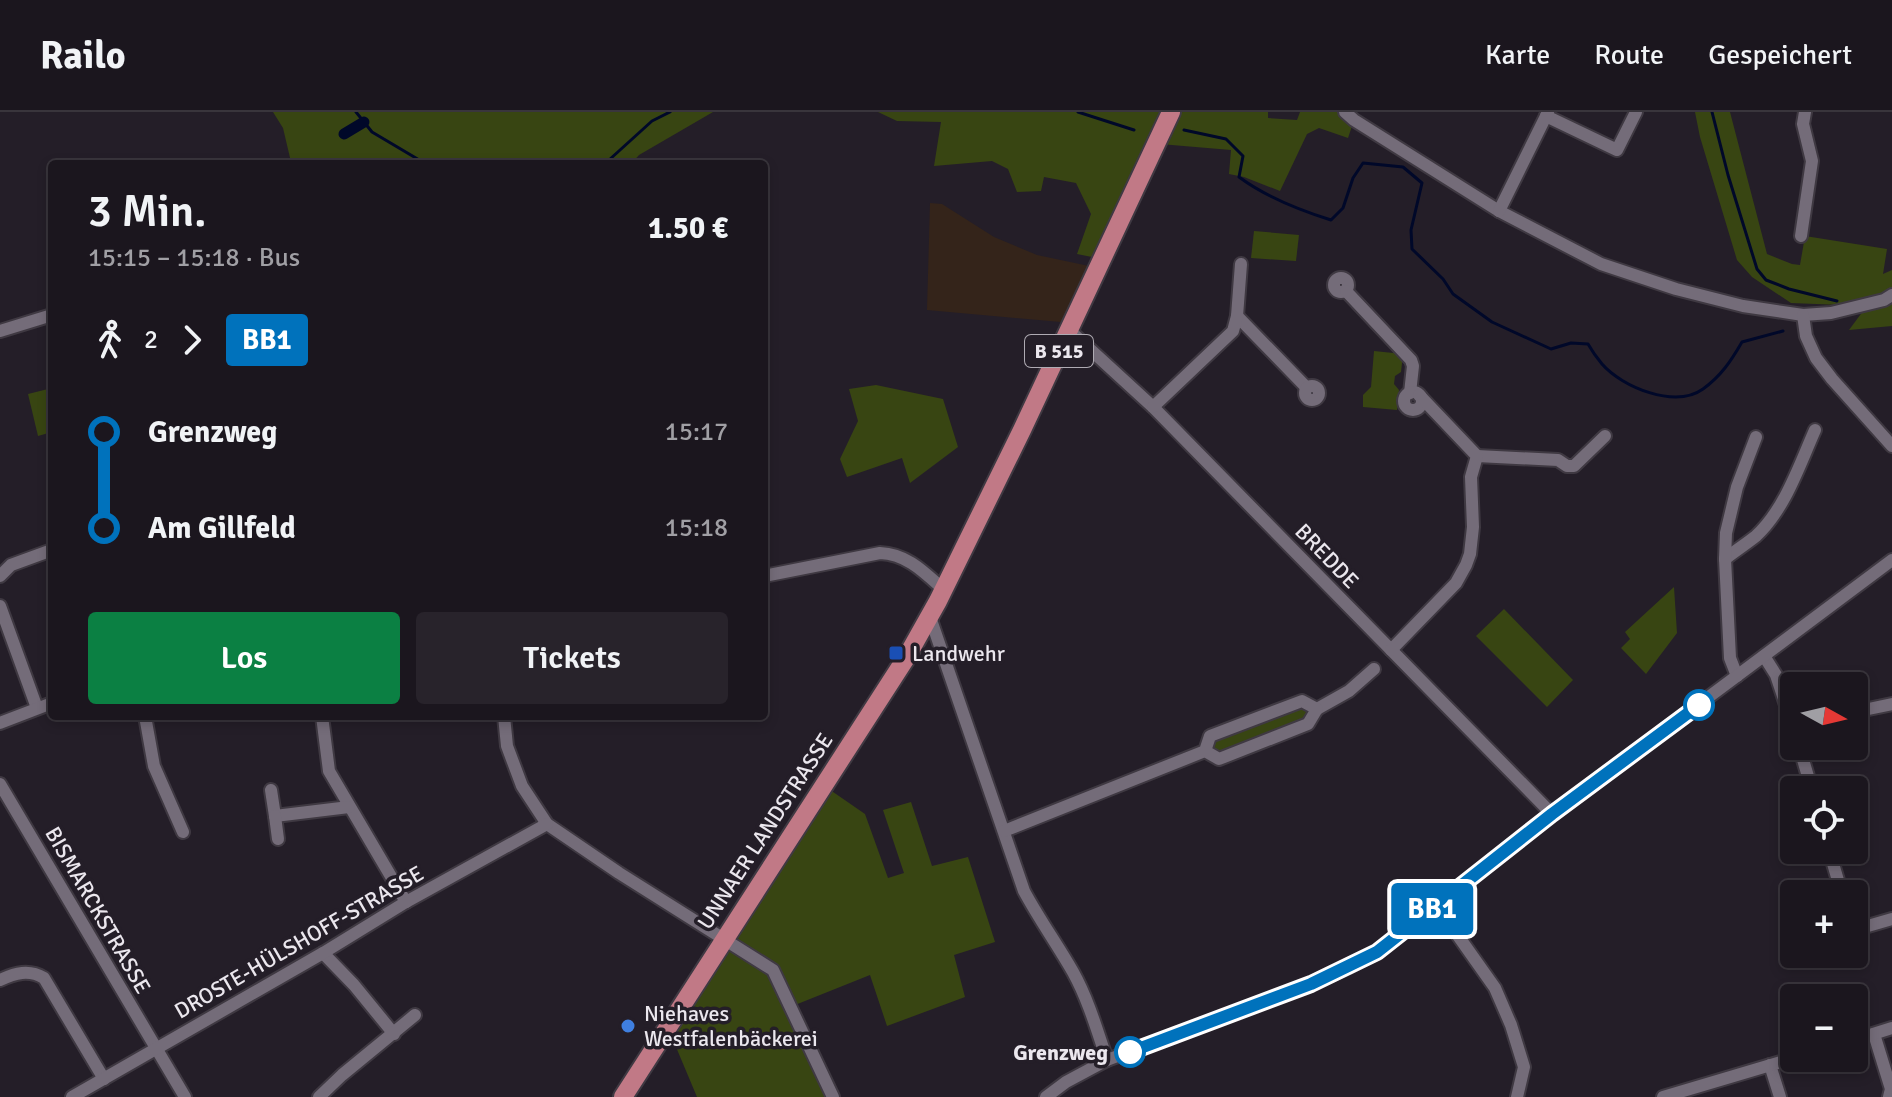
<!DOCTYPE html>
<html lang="de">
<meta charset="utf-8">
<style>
body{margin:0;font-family:Signika,sans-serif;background:#28232b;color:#f1f3f6;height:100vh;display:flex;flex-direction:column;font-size:30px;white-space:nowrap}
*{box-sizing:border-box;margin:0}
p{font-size:26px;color:#a09fa4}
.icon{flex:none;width:44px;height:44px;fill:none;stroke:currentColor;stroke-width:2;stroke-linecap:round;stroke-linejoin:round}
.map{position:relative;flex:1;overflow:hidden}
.details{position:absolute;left:48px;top:48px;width:720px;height:560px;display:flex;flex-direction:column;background:#1b161e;border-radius:8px;box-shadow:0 4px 12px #0003,0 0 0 2px #39353c}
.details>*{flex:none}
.badge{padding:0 16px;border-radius:6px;font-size:28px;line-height:52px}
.needle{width:52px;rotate:98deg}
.buttons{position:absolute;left:1780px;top:560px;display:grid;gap:16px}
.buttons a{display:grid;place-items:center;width:88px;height:88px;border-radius:8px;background:#1b161e;box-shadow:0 4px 12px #0003,0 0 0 2px #39353c;font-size:40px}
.map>.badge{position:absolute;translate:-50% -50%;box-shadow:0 0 0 4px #fff}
.legs{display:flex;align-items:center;gap:12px;height:88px;padding:0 40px;font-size:26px}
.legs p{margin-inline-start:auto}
.head{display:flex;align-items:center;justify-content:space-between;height:136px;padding:0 40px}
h1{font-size:44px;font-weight:600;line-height:60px}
.cta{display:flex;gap:16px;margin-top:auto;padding:16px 40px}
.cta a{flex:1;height:92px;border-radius:8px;background:#0b8043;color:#fff;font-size:32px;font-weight:600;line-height:92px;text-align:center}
.cta a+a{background:#28232b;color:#f1f3f6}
ul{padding:0 40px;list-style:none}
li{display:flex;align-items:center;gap:28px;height:96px;font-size:30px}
li i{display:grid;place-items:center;width:12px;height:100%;margin:0 10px;background:currentColor}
li i::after{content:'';width:20px;height:20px;margin:-10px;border:6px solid;border-radius:50%;background:#1b161e}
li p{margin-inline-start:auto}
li:first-child i{background:linear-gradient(#0000 50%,currentColor 0)}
li:last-child i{background:linear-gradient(currentColor 50%,#0000 0)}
header{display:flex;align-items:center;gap:48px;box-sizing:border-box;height:112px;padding:0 40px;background:#1b161e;border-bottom:2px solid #39353c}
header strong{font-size:38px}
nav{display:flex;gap:44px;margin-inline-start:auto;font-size:28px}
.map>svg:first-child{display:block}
</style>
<header>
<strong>Railo</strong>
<nav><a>Karte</a><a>Route</a><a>Gespeichert</a></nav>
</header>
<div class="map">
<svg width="1892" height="985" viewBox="0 0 1892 985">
<rect width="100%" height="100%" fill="#241e28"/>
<polygon fill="#34241a" points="930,91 942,92 994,125 1037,143 1089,154 1061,210 927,198"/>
<g fill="#384512">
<polygon points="273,0 713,0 639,43 631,52 293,52 291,50 283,16"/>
<polygon points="878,0 1268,0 1268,6 1297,8 1300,0 1345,0 1354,8 1348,26 1319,16 1307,22 1280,79 1244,65 1229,62 1231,38 1148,31 1092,145 1077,142 1091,102 1076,71 1044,65 1041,79 1017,80 1008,57 992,49 934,54 941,10 897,9"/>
<polygon points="1695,0 1730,0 1767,142 1792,152 1800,153 1805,124 1887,137 1883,162 1892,158 1892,178 1841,193 1791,191 1752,165 1737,148 1700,25"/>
<polygon points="1254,119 1299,123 1296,149 1251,146"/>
<polygon points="1892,179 1892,214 1849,218 1869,191"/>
<polygon points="1374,239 1403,242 1401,260 1395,264 1394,272 1399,278 1397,298 1363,295 1363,283 1371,275"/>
<polygon points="876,273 943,287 958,335 910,371 902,346 847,365 840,347 858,309 849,277"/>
<polygon points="52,276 52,320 38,324 28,282"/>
<polygon points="1674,475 1677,521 1646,562 1621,536 1630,527 1625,520"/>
<polygon points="1504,497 1573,568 1547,595 1476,524"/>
<polygon points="1302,591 1314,598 1307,610 1219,644 1209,638 1213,626"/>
<polygon points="823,673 865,702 888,766 904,761 883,698 911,690 932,754 968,745 995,830 954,843 965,885 887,914 870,863 790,895 833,985 697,985 668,916"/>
</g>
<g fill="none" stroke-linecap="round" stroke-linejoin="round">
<g stroke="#000829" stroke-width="3">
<polyline points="356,0 372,20 426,52"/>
<polyline points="1078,0 1134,18"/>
<polyline points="1712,0 1728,63 1757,157 1766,168 1789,177 1837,189"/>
<path d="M1184 18 1226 27 1243 44 1239 65C1266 85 1299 98 1331 108L1343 96 1353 66 1363 51 1403 55 1422 71 1411 118 1412 137 1443 167 1453 182 1492 210 1551 237 1571 231 1588 232C1592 239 1597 246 1602 252 1622 275 1675 297 1703 277 1721 264 1731 249 1742 230L1783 219"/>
<polyline points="596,52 609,48 652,9 670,0"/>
</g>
<polyline stroke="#000829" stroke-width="11" points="344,22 364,10"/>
<g stroke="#3f3942" stroke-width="16">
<g id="street">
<polyline points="1345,0 1354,8 1499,99 1601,152 1676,177 1743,194 1803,203 1831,201 1884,188 1892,183"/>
<polyline points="1546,4 1617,38 1636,0"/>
<polyline points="1499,99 1548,0"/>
<polyline points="1801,124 1812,49 1803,12 1805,0"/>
<circle cx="1341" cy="173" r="7"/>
<polyline points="1346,179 1411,248 1413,254 1410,281"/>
<polyline points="1803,203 1806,224 1816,246 1832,267 1892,334"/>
<polyline points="1237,204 1307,276"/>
<polyline points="1069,218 1153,295 1552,702"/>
<polyline points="0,219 52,203"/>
<circle cx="1312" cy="281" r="7"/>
<circle cx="1413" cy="289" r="9"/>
<polyline points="1153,295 1233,219 1237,204 1241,152"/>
<polyline points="1477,344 1558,348 1567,354 1574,354 1605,324"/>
<path d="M1725 447C1735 439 1746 432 1756 424 1785 397 1799 354 1815 318"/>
<polyline points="0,464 11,453 52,438"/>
<path d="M764 464 880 441C907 442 924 460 943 477"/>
<polyline points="0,494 37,596"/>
<path d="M930 505 1024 779C1039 807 1057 832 1073 860 1088 887 1097 918 1107 948"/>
<polyline points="1391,538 1456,471 1466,453 1470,442 1473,415 1471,365 1477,344 1419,283"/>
<polyline points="1764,544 1776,563 1794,617"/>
<polyline points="1737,564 1730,546 1725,447 1726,421 1737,375 1756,325"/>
<polyline points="1317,597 1349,579 1374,557"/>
<polyline points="1854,600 1892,592"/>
<polyline points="145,604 154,654 183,720"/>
<polyline points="322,604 329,659 406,790"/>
<polyline points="504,604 507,634 522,674 547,712 619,761 773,858 833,985"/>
<polyline points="0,611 52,591"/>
<polyline points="1799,634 1812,678"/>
<polyline points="0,672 185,985"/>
<polyline points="271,678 275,704 349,695"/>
<polyline points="275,704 278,727"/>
<polyline points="1004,719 1205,639 1219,647 1308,612 1317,597 1302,589 1210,624 1205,639"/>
<polyline points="1829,738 1842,782"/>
<polyline points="1437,794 1495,876 1511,913 1524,955 1517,985"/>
<polyline points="1854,818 1892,807"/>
<polyline points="323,841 354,873 394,922"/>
<path d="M0 868C15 861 29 857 44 866L104 967"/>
<polyline points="1874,922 1891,977 1889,985"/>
<polyline points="1854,928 1892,916"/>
<polyline points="1770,953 1780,985"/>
<polyline points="72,985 323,841 406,790 547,712"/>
<polyline points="319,985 342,963 415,903"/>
<polyline points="1046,985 1066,970 1107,948 1311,872 1349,855 1377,840 1552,702 1892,448"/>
<polyline points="1663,985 1794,946"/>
</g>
</g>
<g stroke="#3f3942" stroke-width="22">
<polyline id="primary" points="623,985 906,546 938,489 1022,318 1171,0"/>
</g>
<use href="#street" stroke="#746c79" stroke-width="12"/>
<use href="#primary" stroke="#c17986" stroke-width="18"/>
</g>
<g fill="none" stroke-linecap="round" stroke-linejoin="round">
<g stroke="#fff" stroke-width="18">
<polyline id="line-1" points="1130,940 1311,872 1377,840 1552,702 1699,593"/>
</g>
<use href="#line-1" stroke="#0072bc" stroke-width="12"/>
</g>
<rect fill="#1a4fb4" stroke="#241e28" stroke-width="3" x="888" y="533" width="16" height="16" rx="4"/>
<g fill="#fff" stroke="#0072bc" stroke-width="4">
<circle cx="1699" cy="593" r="14"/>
<circle cx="1130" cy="940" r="14"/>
</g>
<circle fill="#3f7fe0" stroke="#241e28" stroke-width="3" cx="628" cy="914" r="8"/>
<g text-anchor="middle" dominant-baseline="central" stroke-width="7" stroke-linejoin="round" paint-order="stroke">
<rect fill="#241e28" stroke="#afabb3" stroke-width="2" x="1025" y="223" width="68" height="32" rx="6"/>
<g font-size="20" font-weight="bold" fill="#ebe7ee">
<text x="1059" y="239">B 515</text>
</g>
<g font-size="22" fill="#ebe7ee" stroke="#241e28">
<text transform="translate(1327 444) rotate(46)">BREDDE</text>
<text transform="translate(765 719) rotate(-57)">UNNAER LANDSTRASSE</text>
<text transform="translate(98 798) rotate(60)">BISMARCKSTRASSE</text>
<text transform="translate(299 830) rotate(-30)">DROSTE-HÜLSHOFF-STRASSE</text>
</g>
<g font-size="22" fill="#ebe7ee" stroke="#241e28" text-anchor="start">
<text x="912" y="541">Landwehr</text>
<text x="644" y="901">Niehaves<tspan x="644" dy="25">Westfalenbäckerei</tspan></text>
</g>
<g font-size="22" font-weight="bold" fill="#ebe7ee" stroke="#241e28" text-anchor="end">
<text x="1108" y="940">Grenzweg</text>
</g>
</g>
</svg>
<div class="buttons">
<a><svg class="needle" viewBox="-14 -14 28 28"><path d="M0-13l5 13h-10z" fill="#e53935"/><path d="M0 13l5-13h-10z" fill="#a09fa4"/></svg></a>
<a><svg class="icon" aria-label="locate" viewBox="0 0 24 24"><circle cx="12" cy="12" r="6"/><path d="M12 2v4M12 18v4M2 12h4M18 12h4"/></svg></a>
<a>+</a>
<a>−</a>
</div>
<b class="badge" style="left:1432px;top:797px;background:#0072bc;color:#fff">BB1</b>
<section class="details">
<div class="head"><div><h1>3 Min.</h1><p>15:15 – 15:18 · Bus</p></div><b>1.50 €</b></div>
<div class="legs"><svg class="icon" aria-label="walk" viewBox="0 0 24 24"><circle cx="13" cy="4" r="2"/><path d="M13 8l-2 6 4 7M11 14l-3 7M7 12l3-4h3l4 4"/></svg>2<svg class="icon" aria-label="forward" viewBox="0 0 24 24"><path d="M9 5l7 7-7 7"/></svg><b class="badge" style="background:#0072bc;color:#fff">BB1</b></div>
<ul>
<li><i style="color:#0072bc"></i><b>Grenzweg</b><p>15:17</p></li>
<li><i style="color:#0072bc"></i><b>Am Gillfeld</b><p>15:18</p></li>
</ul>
<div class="cta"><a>Los</a><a>Tickets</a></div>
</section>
</div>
